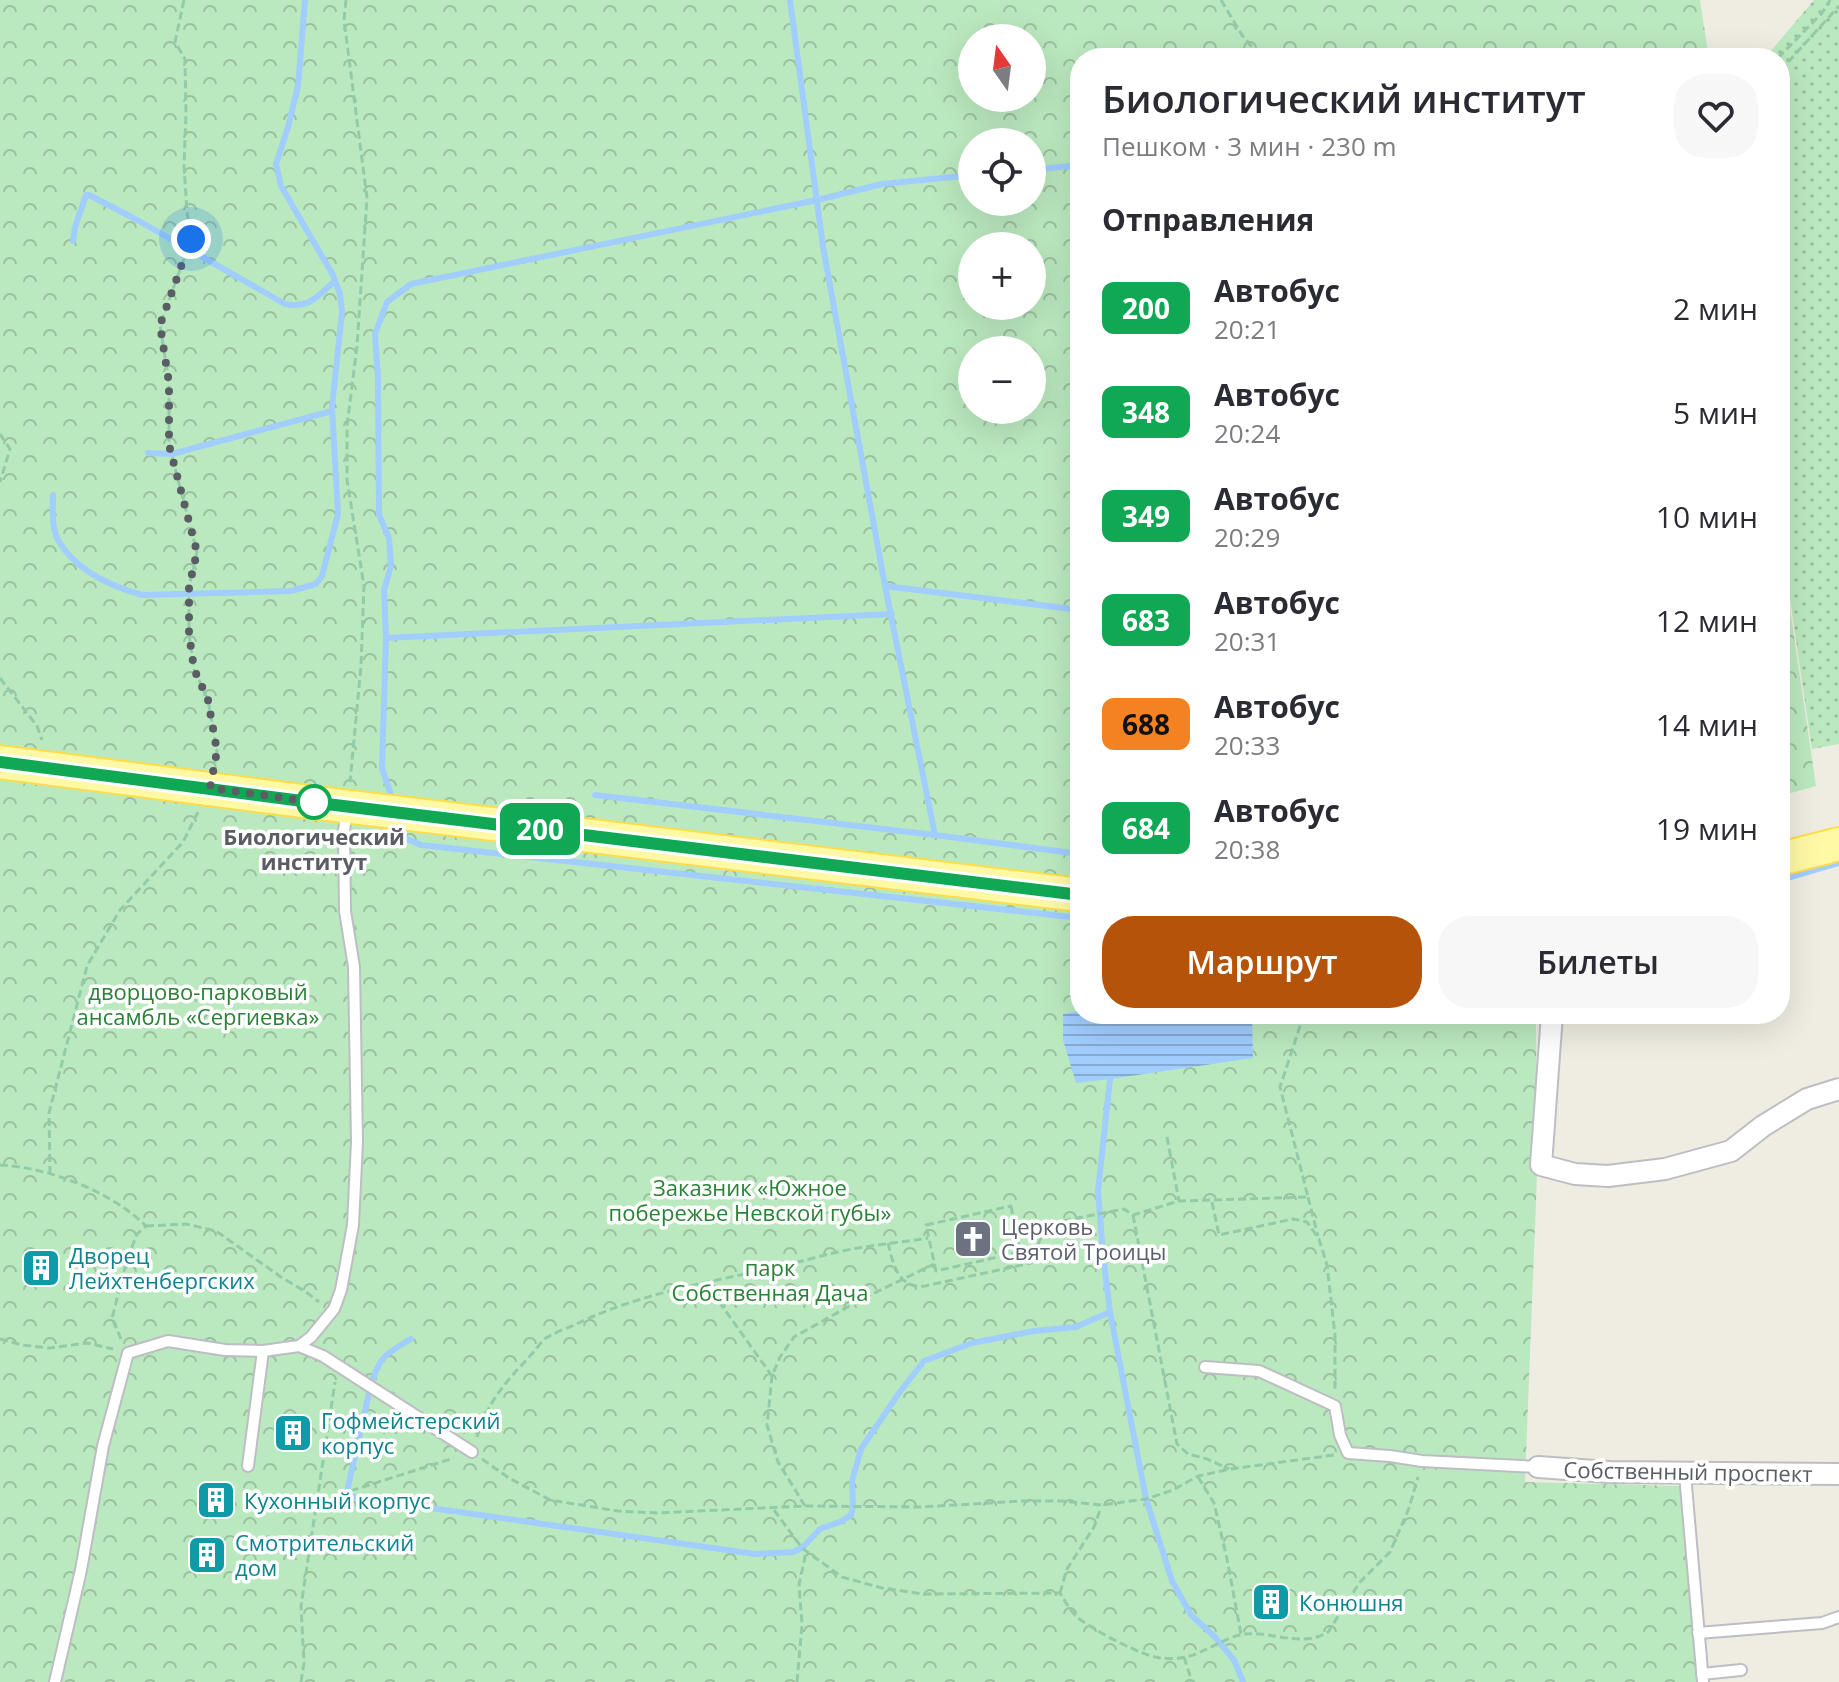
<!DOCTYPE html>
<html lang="ru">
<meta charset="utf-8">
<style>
body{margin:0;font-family:"Open Sans",sans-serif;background:#f7f7f7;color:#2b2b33;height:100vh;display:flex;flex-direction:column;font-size:30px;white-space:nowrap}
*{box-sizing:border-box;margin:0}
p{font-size:26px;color:#7c7c81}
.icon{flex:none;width:44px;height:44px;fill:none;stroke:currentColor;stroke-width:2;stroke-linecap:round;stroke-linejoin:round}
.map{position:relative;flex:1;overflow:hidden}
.panel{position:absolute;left:1070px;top:48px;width:720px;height:976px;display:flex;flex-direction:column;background:#fff;border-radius:32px;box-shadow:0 8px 32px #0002}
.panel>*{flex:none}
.badge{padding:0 16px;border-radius:12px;font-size:28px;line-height:52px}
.needle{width:52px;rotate:346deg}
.controls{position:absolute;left:958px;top:24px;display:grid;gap:16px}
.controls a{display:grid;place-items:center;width:88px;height:88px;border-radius:50%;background:#fff;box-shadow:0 8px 32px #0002;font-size:40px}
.you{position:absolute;width:40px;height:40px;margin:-20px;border:6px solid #fff;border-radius:50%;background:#1a73e8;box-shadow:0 0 0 12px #1a73e833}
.map>.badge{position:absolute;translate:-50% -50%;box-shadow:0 0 0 4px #fff}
h2{padding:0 32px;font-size:30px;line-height:72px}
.round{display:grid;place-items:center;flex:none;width:84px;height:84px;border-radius:32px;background:#f7f7f7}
.overview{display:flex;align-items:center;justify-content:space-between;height:136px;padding:0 32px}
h1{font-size:38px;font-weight:600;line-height:60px}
.cta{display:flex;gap:16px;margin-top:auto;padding:16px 32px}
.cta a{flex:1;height:92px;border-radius:32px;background:#b45309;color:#fff;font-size:32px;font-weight:600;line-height:92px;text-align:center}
.cta a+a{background:#f7f7f7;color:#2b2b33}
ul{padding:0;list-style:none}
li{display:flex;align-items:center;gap:24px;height:104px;padding:0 32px}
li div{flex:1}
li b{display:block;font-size:30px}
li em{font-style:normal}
li .badge{min-width:88px;font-weight:700;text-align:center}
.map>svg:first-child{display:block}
</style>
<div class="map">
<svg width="1839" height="1682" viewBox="0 0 1839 1682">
<defs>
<pattern id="park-crowns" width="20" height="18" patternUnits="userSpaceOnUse" patternTransform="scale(2)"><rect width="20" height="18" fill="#bbe9bf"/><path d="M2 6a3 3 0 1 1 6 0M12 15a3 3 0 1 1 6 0" fill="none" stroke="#9bc09f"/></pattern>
<pattern id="garden-dots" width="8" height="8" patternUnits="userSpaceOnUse" patternTransform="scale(2)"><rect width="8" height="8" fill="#bbe9bf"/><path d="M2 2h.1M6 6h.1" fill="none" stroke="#9bc09f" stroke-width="1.8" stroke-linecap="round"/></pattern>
<pattern id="water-rules" width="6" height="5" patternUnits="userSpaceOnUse" patternTransform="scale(2)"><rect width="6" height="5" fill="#a1cdff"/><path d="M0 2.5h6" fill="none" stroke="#86aad2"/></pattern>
</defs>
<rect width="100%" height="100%" fill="#efede1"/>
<g fill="url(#park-crowns)" fill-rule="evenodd">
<path d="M0 0H1700L1709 58H1080V1014H1536L1537 1175 1525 1482 1680 1486 1697 1682H0ZM972 38H1032V98H972ZM972 142H1032V202H972ZM972 246H1032V306H972ZM972 350H1032V410H972Z"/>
<polygon points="1780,541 1816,786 1780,796"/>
</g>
<polygon fill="url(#garden-dots)" points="1814,0 1839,0 1839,744 1812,749 1780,531 1780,58 1765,58"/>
<polygon fill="url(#water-rules)" points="1080,1011 1080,1014 1252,1014 1253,1058 1110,1079 1076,1083 1063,1040 1063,1014"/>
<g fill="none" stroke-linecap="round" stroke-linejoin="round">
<g stroke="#a1cdff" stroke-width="6">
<polyline points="790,0 823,247 885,586 935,835"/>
<polyline points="1032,170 1080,165"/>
<path d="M73 241 75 227 86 195H89L139 221 285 304C310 309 317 296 335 281"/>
<polyline points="148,453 172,454 332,411"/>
<path d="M53 495C53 510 51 526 58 540 75 570 110 586 142 595L291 591 316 584 322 576 338 514 332 407 342 312 340 294 333 275 281 186 276 164 288 127 298 86 305 0"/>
<polyline points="885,586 1080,610"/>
<polyline points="386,638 384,590 391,566 389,538 379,515 378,377 375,334 387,302 411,284 817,200 882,184 972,175"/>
<polyline points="595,795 935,835 1080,854"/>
<polyline points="392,798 382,768 386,638 892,614"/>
<polyline points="391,832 421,845 1080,918"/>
<polyline points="1780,880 1839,863"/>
<polyline points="1110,1079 1098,1191 1103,1255 1110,1312 1146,1499 1172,1581 1191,1615 1215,1637 1234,1660 1243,1682"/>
<path d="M371 1385C380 1356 384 1355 411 1339"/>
<polyline points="370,1389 346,1496 755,1554 793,1552 802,1548 820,1529 842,1521 851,1515 853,1506 852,1481 861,1449 899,1393 924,1361 972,1343 1034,1331 1076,1327 1110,1312"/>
</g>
<g stroke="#bcbec4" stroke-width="14">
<g id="service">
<polyline points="299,1346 323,1356 472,1452"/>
<polyline points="1205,1367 1259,1371 1335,1406 1340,1435 1348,1453 1390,1456 1422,1461 1538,1467"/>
<polyline points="248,1466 263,1351"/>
<polyline points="1685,1474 1703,1682"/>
<polyline points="1698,1633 1822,1623 1839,1617"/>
<polyline points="1702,1674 1741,1670"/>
<polyline points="55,1682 81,1570 103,1446 128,1353 168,1341 225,1350 263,1351 299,1346 311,1337 334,1309 341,1290 353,1225 357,1142 354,967 345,911 344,831 347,809"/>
</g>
</g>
<g stroke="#bcbec4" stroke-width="24">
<g id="minor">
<polyline points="1552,1014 1541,1165 1575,1174 1608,1176 1665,1169 1731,1151 1763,1126 1807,1099 1839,1089"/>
<polyline points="1538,1467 1609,1472 1839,1474"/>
</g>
</g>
<g stroke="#ffdd4a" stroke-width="36">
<g id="primary">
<polyline points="0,762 310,802 1080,895"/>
<polyline points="1780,859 1839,844"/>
</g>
</g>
<g stroke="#93cba8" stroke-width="3" stroke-dasharray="8 4" stroke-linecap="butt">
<polyline points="184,0 175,42 185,59 186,113 184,166 187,212 191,239 160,325 169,383 169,445 197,552 189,587 189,634 194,669 208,700 217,751 215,763"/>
<polyline points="346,0 344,20 367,198 357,346 347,426 347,480 364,586 361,666 350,782"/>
<polyline points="1221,0 1242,35 1261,58"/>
<polyline points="1778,58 1822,13 1830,0"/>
<polyline points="1780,71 1839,6"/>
<polyline points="0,434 10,449 0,482"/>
<polyline points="0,678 37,726 42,740"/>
<polyline points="1167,1137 1179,1201"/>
<path d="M0 1165C48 1167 112 1192 146 1226L137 1234 127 1260 112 1318 121 1339"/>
<polyline points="50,1174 49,1113 87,966 120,910 183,842 198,812"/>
<polyline points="1308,1197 1318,1236"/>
<polyline points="1212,1202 1219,1235 1293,1219 1307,1222 1319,1239 1327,1265 1335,1335 1335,1390"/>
<polygon points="1011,1206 1020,1252 936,1271 926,1225"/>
<polyline points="1133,1215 1177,1444 1188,1454 1207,1459 1229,1469"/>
<polyline points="146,1226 186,1224 216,1231 281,1277 306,1292 319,1302"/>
<polyline points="1016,1230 1124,1209 1133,1215 1179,1201 1308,1197 1280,1087 1304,1014"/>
<path d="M888 1243C893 1264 898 1289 925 1286L1031 1263 1046 1224"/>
<polyline points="705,1282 772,1376"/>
<polyline points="0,1339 22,1345 49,1348 87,1343 113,1349"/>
<path d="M477 1437C487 1402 506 1382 530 1356 535 1351 540 1343 546 1338 554 1333 565 1329 574 1325 632 1297 692 1285 755 1272 783 1267 810 1258 838 1252 868 1245 898 1243 928 1238"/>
<polyline points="482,1459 509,1478 550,1500 618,1511 657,1513 805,1506 922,1507 1022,1501 1063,1501 1101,1505 1146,1499 1173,1490 1198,1476 1231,1469 1334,1455"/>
<polyline points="1198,1477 1214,1503 1227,1559 1241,1634"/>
<polyline points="318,1506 347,1492 454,1458"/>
<polyline points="805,1506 778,1462 767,1425 772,1376 780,1357 794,1337 862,1299 934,1264"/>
<path d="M774 1510 802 1548 842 1577 882 1588 923 1594 1060 1593C1065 1601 1071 1612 1078 1618 1095 1631 1135 1652 1155 1657 1164 1659 1178 1659 1186 1657 1204 1653 1228 1636 1244 1634 1271 1631 1303 1648 1328 1632L1360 1582 1390 1552 1409 1508 1418 1477"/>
<polyline points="1060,1593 1067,1569 1094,1527 1101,1507"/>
<polyline points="1184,1657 1192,1682"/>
<polyline points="301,1682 304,1663 301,1606 335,1382"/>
<polyline points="797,1682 802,1625 799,1585 806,1552"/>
</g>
<use href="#service" stroke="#fff" stroke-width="10"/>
<use href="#minor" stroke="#fff" stroke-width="20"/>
<use href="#primary" stroke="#fff9a6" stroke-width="32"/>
</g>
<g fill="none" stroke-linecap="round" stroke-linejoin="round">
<g stroke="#fff" stroke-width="18">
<polyline id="line" points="0,762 310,802 1080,895"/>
</g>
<use href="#line" stroke="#10a855" stroke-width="12"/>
<polyline stroke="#5a5d64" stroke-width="8" stroke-dasharray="0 14.4" points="191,239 160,325 169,383 169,445 197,552 189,587 189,634 194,669 208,700 217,751 210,788 314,802"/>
</g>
<defs>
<g id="church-square" transform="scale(2)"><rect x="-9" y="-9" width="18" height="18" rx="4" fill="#6b7280" stroke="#fff"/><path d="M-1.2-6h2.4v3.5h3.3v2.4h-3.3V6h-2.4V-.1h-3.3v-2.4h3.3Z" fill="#fff"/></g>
<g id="building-square" transform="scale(2)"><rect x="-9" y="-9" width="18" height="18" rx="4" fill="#0f9aa8" stroke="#fff"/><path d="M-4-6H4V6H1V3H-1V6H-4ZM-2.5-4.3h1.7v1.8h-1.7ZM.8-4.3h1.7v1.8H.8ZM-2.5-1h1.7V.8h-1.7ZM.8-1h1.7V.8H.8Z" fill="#fff"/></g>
</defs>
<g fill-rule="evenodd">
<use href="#church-square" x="973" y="1239"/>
<use href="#building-square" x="41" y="1268"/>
<use href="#building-square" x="293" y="1433"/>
<use href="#building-square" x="216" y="1500"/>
<use href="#building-square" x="207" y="1555"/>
<use href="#building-square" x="1271" y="1602"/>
</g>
<circle fill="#fff" stroke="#10a855" stroke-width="4" cx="314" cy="802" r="16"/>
<g text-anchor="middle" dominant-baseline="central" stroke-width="7" stroke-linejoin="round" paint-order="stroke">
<g font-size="22" font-weight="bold" fill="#5a5d64" stroke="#fff">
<text x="314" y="836">Биологический<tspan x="314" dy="25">институт</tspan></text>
</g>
<g font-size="22" fill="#2a8237" stroke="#fff">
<text x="198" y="991">дворцово-парковый<tspan x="198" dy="25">ансамбль «Сергиевка»</tspan></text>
<text x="750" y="1187">Заказник «Южное<tspan x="750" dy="25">побережье Невской губы»</tspan></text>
<text x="770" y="1267">парк<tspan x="770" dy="25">Собственная Дача</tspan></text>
</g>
<g font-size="22" fill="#5b616d" stroke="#fff" text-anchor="start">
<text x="1001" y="1226">Церковь<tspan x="1001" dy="25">Святой Троицы</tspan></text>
</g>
<g font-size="22" fill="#0d838f" stroke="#fff" text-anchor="start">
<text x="69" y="1255">Дворец<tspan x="69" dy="25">Лейхтенбергских</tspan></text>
<text x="321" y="1420">Гофмейстерский<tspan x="321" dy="25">корпус</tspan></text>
<text x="244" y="1500">Кухонный корпус</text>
<text x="235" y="1542">Смотрительский<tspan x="235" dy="25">дом</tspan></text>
<text x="1299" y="1602">Конюшня</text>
</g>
<g font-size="22" fill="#5a5d64" stroke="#fff">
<text transform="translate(1688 1471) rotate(1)">Собственный проспект</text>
</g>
</g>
</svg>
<div class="controls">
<a><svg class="needle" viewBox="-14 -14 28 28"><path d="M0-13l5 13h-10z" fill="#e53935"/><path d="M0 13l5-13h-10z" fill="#7c7c81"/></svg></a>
<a><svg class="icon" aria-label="locate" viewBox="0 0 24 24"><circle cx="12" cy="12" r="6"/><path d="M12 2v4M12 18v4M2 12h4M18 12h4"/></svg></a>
<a>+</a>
<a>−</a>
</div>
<div class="you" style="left:191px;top:239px"></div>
<b class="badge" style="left:540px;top:829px;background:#10a855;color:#fff">200</b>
<section class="panel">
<div class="overview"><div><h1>Биологический институт</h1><p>Пешком · 3 мин · 230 m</p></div><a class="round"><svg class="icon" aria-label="heart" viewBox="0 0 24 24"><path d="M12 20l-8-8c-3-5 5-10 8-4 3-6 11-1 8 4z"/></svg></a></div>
<h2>Отправления</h2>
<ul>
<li><span class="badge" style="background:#10a855;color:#fff">200</span><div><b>Автобус</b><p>20:21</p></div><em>2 мин</em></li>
<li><span class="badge" style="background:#10a855;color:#fff">348</span><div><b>Автобус</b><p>20:24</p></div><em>5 мин</em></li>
<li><span class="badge" style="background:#10a855;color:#fff">349</span><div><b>Автобус</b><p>20:29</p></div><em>10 мин</em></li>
<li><span class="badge" style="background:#10a855;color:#fff">683</span><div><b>Автобус</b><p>20:31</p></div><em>12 мин</em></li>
<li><span class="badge" style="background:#f58220;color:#111">688</span><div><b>Автобус</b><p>20:33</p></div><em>14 мин</em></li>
<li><span class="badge" style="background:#10a855;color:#fff">684</span><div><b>Автобус</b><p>20:38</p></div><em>19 мин</em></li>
</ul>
<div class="cta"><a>Маршрут</a><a>Билеты</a></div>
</section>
</div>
